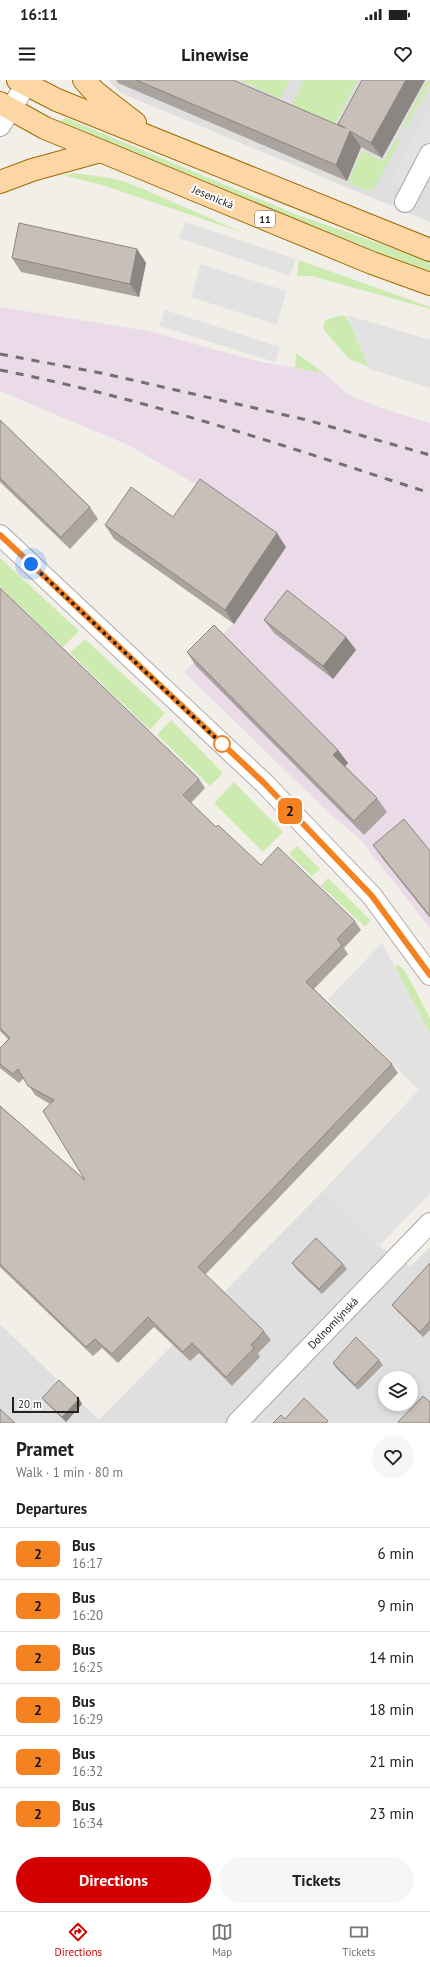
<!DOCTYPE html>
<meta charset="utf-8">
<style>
body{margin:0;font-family:"PT Sans",sans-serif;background:#f6f6f6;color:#202124;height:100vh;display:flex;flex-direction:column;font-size:15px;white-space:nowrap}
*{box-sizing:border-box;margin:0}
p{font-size:13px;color:#757577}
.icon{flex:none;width:22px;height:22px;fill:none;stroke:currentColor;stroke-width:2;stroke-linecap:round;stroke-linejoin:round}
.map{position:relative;height:1343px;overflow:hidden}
.details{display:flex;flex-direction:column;background:#fff;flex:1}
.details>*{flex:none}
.badge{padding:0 8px;border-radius:6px;font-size:14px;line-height:26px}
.tools{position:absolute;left:378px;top:1291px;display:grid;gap:8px}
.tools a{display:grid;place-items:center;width:40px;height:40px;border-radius:50%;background:#fff;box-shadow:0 2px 6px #0003;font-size:20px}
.scale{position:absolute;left:12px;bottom:10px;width:67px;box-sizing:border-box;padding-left:4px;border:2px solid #222;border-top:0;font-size:11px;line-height:14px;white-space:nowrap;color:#222;-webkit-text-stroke:3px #fff;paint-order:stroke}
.you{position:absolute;width:20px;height:20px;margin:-10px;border:3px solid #fff;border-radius:50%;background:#1a73e8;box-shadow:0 0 0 6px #1a73e833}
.map>.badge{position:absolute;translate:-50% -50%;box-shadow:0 0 0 2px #fff}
h2{padding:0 16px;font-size:15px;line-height:36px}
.round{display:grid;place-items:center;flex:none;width:42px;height:42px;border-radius:21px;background:#f6f6f6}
.summary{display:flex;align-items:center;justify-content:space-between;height:68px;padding:0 16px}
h1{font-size:19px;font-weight:700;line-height:30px}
.button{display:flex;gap:8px;margin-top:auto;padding:8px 16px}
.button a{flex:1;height:46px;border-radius:24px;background:#d40000;color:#fff;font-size:16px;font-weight:700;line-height:46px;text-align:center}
.button a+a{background:#f6f6f6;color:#202124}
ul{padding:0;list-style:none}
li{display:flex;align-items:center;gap:12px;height:52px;padding:0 16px;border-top:1px solid #e0e0e0}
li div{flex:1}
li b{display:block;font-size:15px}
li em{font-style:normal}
li .badge{min-width:44px;font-weight:700;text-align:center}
.status{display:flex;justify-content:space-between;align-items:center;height:28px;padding:0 20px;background:#fff;direction:ltr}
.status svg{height:11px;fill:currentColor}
header{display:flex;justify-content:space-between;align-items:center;height:52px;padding:0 16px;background:#fff;font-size:18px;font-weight:700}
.menu{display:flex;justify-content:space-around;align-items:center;height:56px;border-top:1px solid #e0e0e0;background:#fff;font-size:11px;color:#757577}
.menu a{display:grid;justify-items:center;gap:2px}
.menu .selected{color:#d40000}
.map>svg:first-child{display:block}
</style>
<div class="status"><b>16:11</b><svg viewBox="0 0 49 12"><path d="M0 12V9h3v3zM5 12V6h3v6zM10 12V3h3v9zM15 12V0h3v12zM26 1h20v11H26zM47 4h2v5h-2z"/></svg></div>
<header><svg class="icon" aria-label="menu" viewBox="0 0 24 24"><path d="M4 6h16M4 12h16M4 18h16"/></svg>Linewise<svg class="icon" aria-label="heart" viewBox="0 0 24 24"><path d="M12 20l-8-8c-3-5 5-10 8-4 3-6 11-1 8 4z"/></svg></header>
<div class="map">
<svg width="430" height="1343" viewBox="0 0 430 1343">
<rect width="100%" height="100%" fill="#f2efe9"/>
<g fill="#e0dfdf" fill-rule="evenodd">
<polygon points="109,0 430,0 430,142 119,12"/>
<path d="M323 1111 379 1166 411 1186 430 1167V1343H0V1244L99 1340ZM385 1298H411V1324H385Z"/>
</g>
<polygon fill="#ebdbe8" points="0,227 148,251 261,282 315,291 324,293 349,315 378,327 430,343 430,848 360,759 332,736 184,592 234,543 114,459 183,450 209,412 128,365 0,311"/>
<g fill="#cdebb0">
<polygon points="240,0 289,0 280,19"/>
<polygon points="303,0 357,0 335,44 292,25"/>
<polygon points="427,0 430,4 405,49 402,48"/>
<polygon points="66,38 295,134 430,181 430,195 62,44 60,40"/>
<polygon points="397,58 400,60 374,109 368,111 348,103 362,70 383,82"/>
<polygon points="75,93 111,98 129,103 244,153 105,106 63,95"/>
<polygon points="299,180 430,227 430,229 312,196 297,196"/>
<polygon points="341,235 345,236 349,241 369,287 349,279 324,250 323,246 326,240"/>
<polygon points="296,273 324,293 295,288"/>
<polygon points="0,478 79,551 63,567 0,507"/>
<polygon points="85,559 165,633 150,650 70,573"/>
<polygon points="171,640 223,693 210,706 157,655"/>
<polygon points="234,702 283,752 263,772 214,723"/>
<polygon points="297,766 320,789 312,796 289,774"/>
<polygon points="328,798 370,840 365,847 321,806"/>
<polygon points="398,885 405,891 430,938 430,954 395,887"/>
</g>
<g fill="#e2e2e2">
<polygon points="430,26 430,62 405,112 390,104"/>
<polygon points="185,142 296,179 290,196 179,158"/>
<polygon points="201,184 286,211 277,245 191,217"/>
<polygon points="165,230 280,267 275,282 159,246"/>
<polygon points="347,235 430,260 430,308 370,289"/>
<polygon points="382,863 430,954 430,1113 379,1166 323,1111 419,1010 328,919"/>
</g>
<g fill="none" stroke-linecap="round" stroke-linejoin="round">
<g stroke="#a9a9a9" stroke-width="22">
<g id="street">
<polyline points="0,46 29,0"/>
<polyline points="405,122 430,74"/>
<polyline points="0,455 264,703 372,816 430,895"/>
<polyline points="237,1343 430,1143"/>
</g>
</g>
<g stroke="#a06b00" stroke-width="24">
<g id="primary">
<polyline points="18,0 57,20 430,170"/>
<polyline points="84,0 95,12 135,43"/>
<polyline points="0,23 45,48 372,183 430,204"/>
<polyline points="0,102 32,90 101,71"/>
</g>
</g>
<use href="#street" stroke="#fff" stroke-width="20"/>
<use href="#primary" stroke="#fcd6a4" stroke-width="22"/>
<g stroke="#707070" stroke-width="3" stroke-dasharray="8 8" stroke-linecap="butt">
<polyline points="0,274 106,294 307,340 430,375"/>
<path d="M0 290C147 319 288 367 430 413"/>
</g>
</g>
<g fill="#aba49e">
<polygon points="116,0 233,0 339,46 338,44 362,0 425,0 382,78 361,67 347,101 118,3"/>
<polygon points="137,169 146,183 139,217 21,192 12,178"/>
<polygon points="0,340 90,427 98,439 70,469 0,402"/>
<polygon points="173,437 286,467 234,544 114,459 105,445"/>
<polygon points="0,508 199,699 205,708 191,723 216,747 261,785 355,841 361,850 344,868 348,874 314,909 392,984 398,993 205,1195 264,1251 271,1260 258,1273 260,1277 232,1306 199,1273 190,1281 154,1247 118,1283 102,1268 93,1276 0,1187 0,1026 85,1100 50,1024 35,1015 24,998 19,1003 0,988 0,968 8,959 0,951"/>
<polygon points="264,540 346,557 356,570 333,599 274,553"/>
<polygon points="187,572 338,670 348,683 345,686 377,718 387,732 364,755 196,586"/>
<polygon points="373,765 430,771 430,838 382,778"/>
<polygon points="292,1183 343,1184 347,1189 322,1214 296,1189"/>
<polygon points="430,1183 430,1250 423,1257 396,1230 392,1225"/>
<polygon points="379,1280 383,1285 358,1310 336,1288 333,1283"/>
<polygon points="42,1318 79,1319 82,1324 66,1342 46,1323"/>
</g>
<g fill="#8b8681">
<polygon points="406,0 425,0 382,78 371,63"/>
<polygon points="350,51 361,67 347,101 336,85"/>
<polygon points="137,169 146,183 139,217 130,204"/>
<polygon points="277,453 286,467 234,544 225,530"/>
<polygon points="346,557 356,570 333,599 323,586"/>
<polygon points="338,670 348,683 343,689 333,675"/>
<polygon points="79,1319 82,1324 66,1342 62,1337"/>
</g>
<g fill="#c7bfb8" stroke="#8b8681">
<polygon points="136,0 233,0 345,48 338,44 362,0 406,0 371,63 350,51 336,85"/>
<polygon points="19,143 137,169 130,204 12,178"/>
<polygon points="0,340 90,427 61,457 0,398"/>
<polygon points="200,399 277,453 225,530 105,445 131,407 173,437"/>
<polygon points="0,508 199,699 183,715 216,747 218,745 261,785 278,767 355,841 337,859 342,865 306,902 392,984 198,1187 264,1251 251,1265 254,1268 226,1297 192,1263 183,1272 148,1237 112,1274 95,1259 86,1267 0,1184 0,1026 85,1100 43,1031 54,1020 28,1006 18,989 13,994 0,984 0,968 10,958 0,948"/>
<polygon points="287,510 346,557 323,586 264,540"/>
<polygon points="214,545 338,670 333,675 377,718 354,741 187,572"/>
<polygon points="404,739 430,771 430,836 373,765"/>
<polygon points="316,1158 343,1184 319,1209 292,1183"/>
<polygon points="430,1183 430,1241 420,1252 392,1225"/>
<polygon points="356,1257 379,1280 355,1305 333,1283"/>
<polygon points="59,1300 79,1319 62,1337 42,1318"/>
<polygon points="423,1316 430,1322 430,1343 399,1343 398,1342"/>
<polygon points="304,1318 328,1341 326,1343 273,1343 281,1335 285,1339"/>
<polygon points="0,1329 15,1343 0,1343"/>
</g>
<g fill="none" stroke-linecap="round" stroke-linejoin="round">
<g stroke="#fff" stroke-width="9">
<polyline id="line" points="0,455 264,703 372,816 430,895"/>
</g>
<use href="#line" stroke="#f58220" stroke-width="6"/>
<polyline stroke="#222" stroke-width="4" stroke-dasharray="0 7.2" points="31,484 222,664"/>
</g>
<circle fill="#fff" stroke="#f58220" stroke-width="2" cx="222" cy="664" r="8"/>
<g text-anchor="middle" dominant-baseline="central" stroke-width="4" stroke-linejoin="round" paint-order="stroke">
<rect fill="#fff" stroke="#646464" stroke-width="1" x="255" y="131" width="20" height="16" rx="3"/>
<g font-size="10" font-weight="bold" fill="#222">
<text x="265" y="139">11</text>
</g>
<g font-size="11" fill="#222" stroke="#fff">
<text transform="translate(213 117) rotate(23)">Jesenická</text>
<text transform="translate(333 1243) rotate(-46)">Dolnomlýnská</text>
</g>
</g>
</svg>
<div class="tools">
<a><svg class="icon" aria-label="layers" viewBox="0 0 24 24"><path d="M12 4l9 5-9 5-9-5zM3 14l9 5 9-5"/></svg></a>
</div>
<div class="scale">20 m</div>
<div class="you" style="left:31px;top:484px"></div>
<b class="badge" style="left:290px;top:731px;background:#f58220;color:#111">2</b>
</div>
<section class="details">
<div class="summary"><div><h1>Pramet</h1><p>Walk · 1 min · 80 m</p></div><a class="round"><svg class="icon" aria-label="heart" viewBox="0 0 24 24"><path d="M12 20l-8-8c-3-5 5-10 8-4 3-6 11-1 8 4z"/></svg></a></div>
<h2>Departures</h2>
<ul>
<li><span class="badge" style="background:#f58220;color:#111">2</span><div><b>Bus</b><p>16:17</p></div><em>6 min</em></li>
<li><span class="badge" style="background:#f58220;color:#111">2</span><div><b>Bus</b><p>16:20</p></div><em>9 min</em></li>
<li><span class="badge" style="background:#f58220;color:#111">2</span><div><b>Bus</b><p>16:25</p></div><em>14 min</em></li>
<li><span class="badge" style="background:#f58220;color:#111">2</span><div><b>Bus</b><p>16:29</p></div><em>18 min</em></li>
<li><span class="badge" style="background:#f58220;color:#111">2</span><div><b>Bus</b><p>16:32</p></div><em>21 min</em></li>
<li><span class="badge" style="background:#f58220;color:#111">2</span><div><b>Bus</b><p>16:34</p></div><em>23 min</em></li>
</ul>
<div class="button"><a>Directions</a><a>Tickets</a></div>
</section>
<nav class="menu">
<a class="selected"><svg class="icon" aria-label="directions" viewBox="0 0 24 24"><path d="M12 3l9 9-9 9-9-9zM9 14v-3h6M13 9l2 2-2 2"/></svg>Directions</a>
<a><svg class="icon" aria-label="map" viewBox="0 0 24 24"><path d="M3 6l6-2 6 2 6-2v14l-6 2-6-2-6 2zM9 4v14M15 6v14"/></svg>Map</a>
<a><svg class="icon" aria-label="tickets" viewBox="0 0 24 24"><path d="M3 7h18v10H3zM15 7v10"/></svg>Tickets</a>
</nav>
